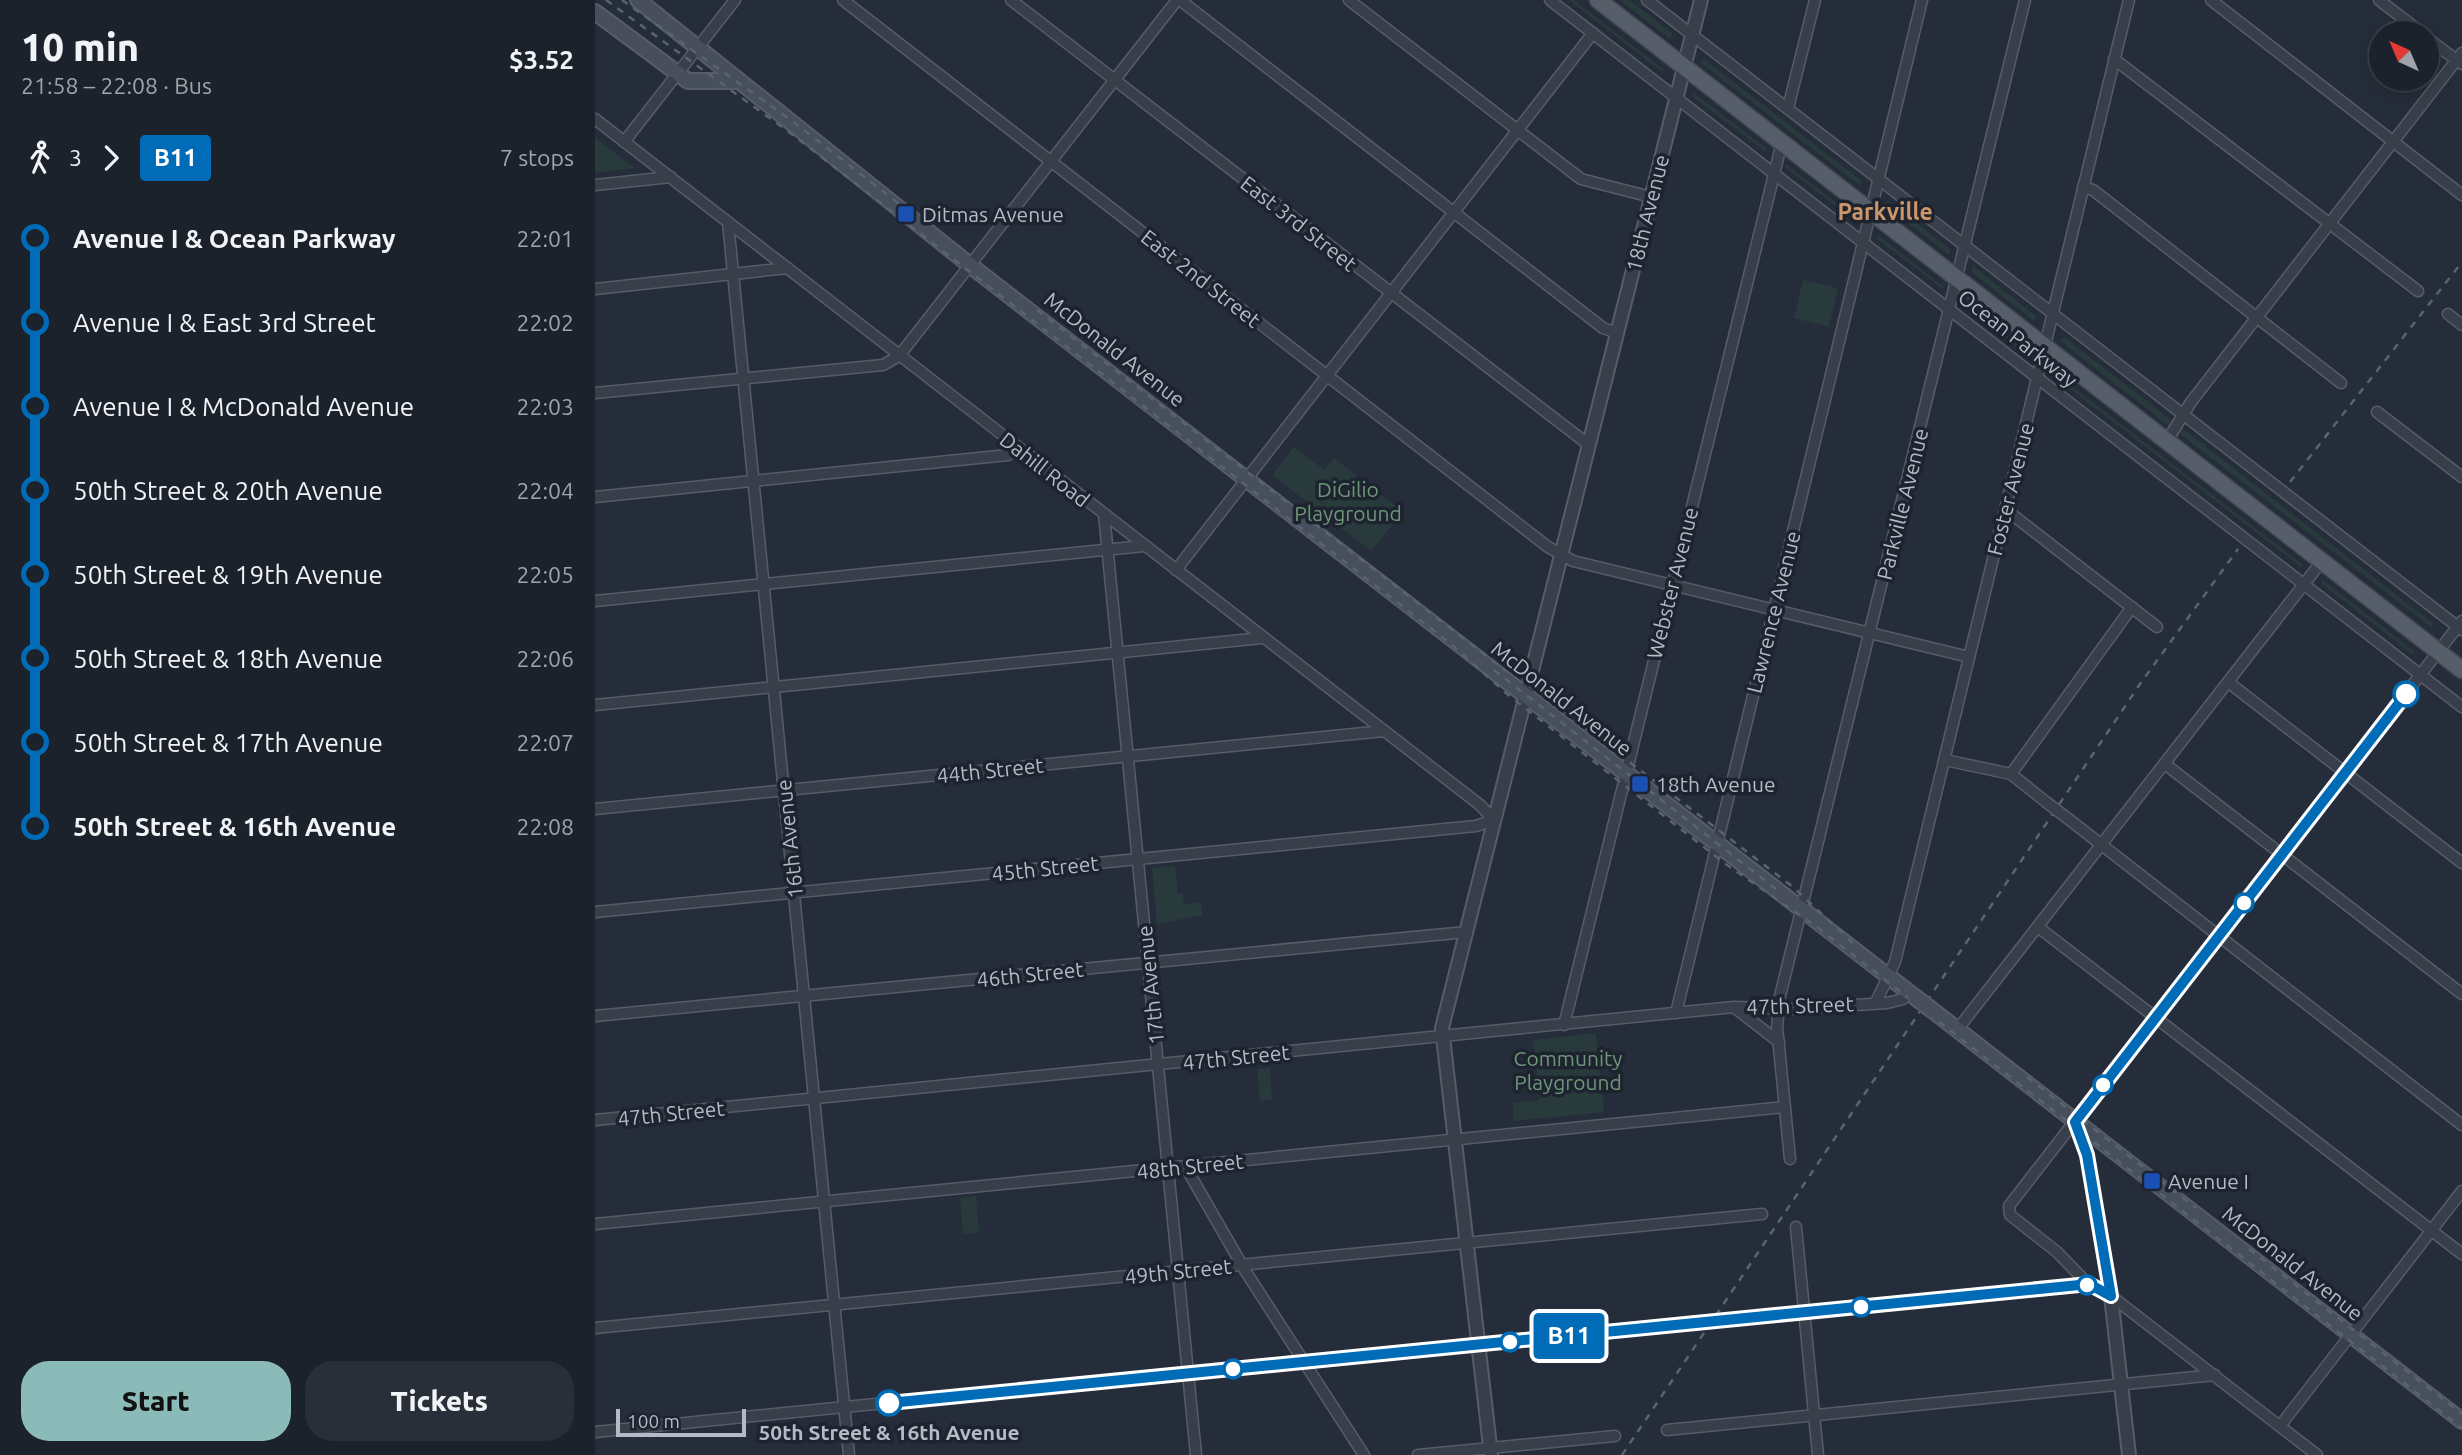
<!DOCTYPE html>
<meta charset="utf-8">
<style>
body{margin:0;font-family:Ubuntu,sans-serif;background:#292f38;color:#f1f3f6;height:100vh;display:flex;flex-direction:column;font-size:26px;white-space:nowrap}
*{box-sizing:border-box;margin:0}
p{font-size:23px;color:#a0a4a9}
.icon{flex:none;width:38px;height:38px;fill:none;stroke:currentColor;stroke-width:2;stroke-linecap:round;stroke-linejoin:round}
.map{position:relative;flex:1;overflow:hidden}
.drawer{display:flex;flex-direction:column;background:#1c222c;width:595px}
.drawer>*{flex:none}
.badge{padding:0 14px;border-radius:5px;font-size:24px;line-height:46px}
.needle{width:46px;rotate:316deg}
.fabs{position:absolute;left:1774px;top:21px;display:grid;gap:14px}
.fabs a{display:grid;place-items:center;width:70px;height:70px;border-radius:50%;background:#1c222c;box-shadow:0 4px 18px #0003,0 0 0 2px #3a3f48;font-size:35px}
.scale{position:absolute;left:21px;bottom:18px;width:130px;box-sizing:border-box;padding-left:7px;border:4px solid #b4bac6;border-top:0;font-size:19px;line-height:24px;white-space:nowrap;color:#b4bac6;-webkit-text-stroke:5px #1d242f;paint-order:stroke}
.map>.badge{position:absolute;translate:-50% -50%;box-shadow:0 0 0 4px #fff}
.legs{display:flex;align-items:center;gap:10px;height:77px;padding:0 21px;font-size:23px}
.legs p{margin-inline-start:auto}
.headline{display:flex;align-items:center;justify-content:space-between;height:119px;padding:0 21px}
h1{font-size:38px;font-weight:800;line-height:52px}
.button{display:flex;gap:14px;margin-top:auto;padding:14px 21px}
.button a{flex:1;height:80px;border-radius:28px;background:#8bbbb9;color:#111;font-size:28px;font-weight:800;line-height:80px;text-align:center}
.button a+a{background:#292f38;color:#f1f3f6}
ul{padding:0 21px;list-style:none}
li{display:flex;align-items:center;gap:24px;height:84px;font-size:26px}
li i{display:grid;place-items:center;width:10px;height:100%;margin:0 9px;background:currentColor}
li i::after{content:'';width:18px;height:18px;margin:-9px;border:5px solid;border-radius:50%;background:#1c222c}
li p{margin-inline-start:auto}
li:first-child i{background:linear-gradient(#0000 50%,currentColor 0)}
li:last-child i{background:linear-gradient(currentColor 50%,#0000 0)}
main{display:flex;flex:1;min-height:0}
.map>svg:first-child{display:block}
</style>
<main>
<section class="drawer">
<div class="headline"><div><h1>10 min</h1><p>21:58 – 22:08 · Bus</p></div><b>$3.52</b></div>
<div class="legs"><svg class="icon" aria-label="walk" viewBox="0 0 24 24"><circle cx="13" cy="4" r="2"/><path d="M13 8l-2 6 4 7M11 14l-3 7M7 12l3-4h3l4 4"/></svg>3<svg class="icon" aria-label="forward" viewBox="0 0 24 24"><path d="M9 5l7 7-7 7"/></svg><b class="badge" style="background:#006cb7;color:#fff">B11</b><p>7 stops</p></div>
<ul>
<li><i style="color:#006cb7"></i><b>Avenue I &amp; Ocean Parkway</b><p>22:01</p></li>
<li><i style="color:#006cb7"></i><span>Avenue I &amp; East 3rd Street</span><p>22:02</p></li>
<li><i style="color:#006cb7"></i><span>Avenue I &amp; McDonald Avenue</span><p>22:03</p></li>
<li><i style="color:#006cb7"></i><span>50th Street &amp; 20th Avenue</span><p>22:04</p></li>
<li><i style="color:#006cb7"></i><span>50th Street &amp; 19th Avenue</span><p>22:05</p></li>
<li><i style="color:#006cb7"></i><span>50th Street &amp; 18th Avenue</span><p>22:06</p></li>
<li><i style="color:#006cb7"></i><span>50th Street &amp; 17th Avenue</span><p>22:07</p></li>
<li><i style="color:#006cb7"></i><b>50th Street &amp; 16th Avenue</b><p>22:08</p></li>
</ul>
<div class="button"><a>Start</a><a>Tickets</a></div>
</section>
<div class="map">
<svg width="1867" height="1455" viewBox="0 0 1867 1455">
<rect width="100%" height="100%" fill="#252d3a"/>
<g fill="#283a3c">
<polygon points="974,0 979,0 1069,70 1067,72"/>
<polygon points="1025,0 1034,0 1077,33 1076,40"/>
<polygon points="1109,59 1267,181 1265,186 1106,63"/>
<polygon points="1099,93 1171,148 1169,151 1098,97"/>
<polygon points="0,138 40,168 0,173"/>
<polygon points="1191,164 1262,219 1261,221 1189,167"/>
<polygon points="1292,200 1356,250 1354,255 1290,205"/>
<polygon points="1284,236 1349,287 1348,289 1282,239"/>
<polygon points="1378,266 1441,316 1439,321 1376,272"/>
<polygon points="1208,280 1243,288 1234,327 1199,318"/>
<polygon points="1370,303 1433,351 1431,354 1369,305"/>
<polygon points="1469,337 1580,423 1575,427 1465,341"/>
<polygon points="1459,372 1708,565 1706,567 1457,375"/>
<polygon points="1587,428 1839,624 1837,627 1840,630 1585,434"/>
<polygon points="699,447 729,470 739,458 808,512 776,551 677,475"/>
<polygon points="1728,580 1819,651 1817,654 1726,583"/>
<polygon points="580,866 583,894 588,893 589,904 606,902 607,915 562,924 557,868"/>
<polygon points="1001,1033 1009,1112 918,1121 918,1103 945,1100 938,1040"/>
<polygon points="675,1068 677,1099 665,1101 662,1069"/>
<polygon points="381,1196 384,1232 368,1234 365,1198"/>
</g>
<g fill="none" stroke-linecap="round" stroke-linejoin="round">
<g stroke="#565d68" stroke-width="13">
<g id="minor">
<polyline points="248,0 953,547 978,561 1374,657"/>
<polyline points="416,0 994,445"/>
<polyline points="585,0 1008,328 1022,333"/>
<polyline points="754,0 986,179 1056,197"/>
<polyline points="955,0 1867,707"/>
<polyline points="1052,0 1867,630"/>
<polyline points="1616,0 1867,195"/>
<polyline points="1784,0 1827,33"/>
<polyline points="1832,38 1867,64"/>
<polyline points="1519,59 1823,291"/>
<polyline points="1193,108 1220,0"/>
<polyline points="0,119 885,805 899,820 881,826 0,912"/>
<polyline points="29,142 140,0"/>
<polyline points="0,185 76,177"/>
<polyline points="1488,187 1498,190 1746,383"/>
<polyline points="133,222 254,1455"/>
<polyline points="0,289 193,268"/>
<polyline points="1853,314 1867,325"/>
<polyline points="0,393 288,365 304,356 582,0"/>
<polyline points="1782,412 1867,477"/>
<polyline points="1572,441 1596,402 1867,53"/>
<polyline points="0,497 413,455 422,447"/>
<polyline points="1410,509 1562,627"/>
<polyline points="509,514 601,1455"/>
<polyline points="581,570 998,33"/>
<polyline points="0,601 549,546"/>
<polyline points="1633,682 1867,863"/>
<polyline points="0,705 667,638"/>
<polyline points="1350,760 1416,774 1451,802"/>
<polyline points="1570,764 1867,994"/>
<polyline points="1416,774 1537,607"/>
<polyline points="0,809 789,731"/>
<polyline points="1476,821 1867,1125"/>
<polyline points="1443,927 1867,1254"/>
<polyline points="1281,1002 1300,962 1534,0"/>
<polyline points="1140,1008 1184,1042"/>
<polyline points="1081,1013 1327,0"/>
<polyline points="0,1016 871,932"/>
<polyline points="969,1025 1187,142"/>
<polyline points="1362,1030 1727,561"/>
<polyline points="0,1120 1139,1007 1196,1009 1292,1003 1308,999 1313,992"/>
<polyline points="1195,1159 1182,1027 1185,996 1430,0"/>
<polyline points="590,1166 651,1272 769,1455"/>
<polyline points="0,1224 1190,1107"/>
<polyline points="1201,1227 1223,1455"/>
<polyline points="1494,1285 1462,1252 1415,1215 1414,1206 1867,621"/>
<polyline points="1147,1319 1494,1285 1503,1286 1722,1455"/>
<polyline points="0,1328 1167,1214"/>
<polyline points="1685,1426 1867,1191"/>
<polyline points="1072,1430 1620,1375"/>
<polyline points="0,1432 1099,1322"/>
<polyline points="823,1455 1020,1436"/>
</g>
</g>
<g stroke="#565d68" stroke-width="16">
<g id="tertiary">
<polyline points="1480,1122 1492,1155 1516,1296 1534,1455"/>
<polyline points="896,1455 847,1028 1106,0"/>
</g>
</g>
<g stroke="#565d68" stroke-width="18">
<g id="secondary">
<polyline points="43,0 376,266 1320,997"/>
<polyline points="0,12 93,81 144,81"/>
<polyline points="1337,1010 1867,1421"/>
</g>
</g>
<g stroke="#414853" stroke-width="19">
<polyline id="primary" points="1003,0 1867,670"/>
</g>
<use href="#minor" stroke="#383f4a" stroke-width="10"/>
<use href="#tertiary" stroke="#383f4a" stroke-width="12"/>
<use href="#secondary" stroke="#474f5d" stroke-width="14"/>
<use href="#primary" stroke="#565e6a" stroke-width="16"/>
<g stroke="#5a6371" stroke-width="2.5" stroke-dasharray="7 7" stroke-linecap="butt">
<polyline points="11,0 198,135 856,644 912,694 1132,865 1222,927 1867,1428"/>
<polyline points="27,0 200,123 312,210"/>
<polyline points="442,310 911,671"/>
<polyline points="1695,482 1867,262"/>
<polyline points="899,670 1181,889"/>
<polyline points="935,686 1198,887 1260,945"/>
<polyline points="1432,1077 1601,1208"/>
<polyline points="1654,1249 1867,1414"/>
<polyline points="1027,1455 1545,684 1643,549"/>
</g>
<g stroke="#565d68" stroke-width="13" stroke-linecap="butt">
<g id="minor-bridge">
<polyline points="1451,802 1476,821"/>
<polyline points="1099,1322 1147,1319"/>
</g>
</g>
<g stroke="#565d68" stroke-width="18" stroke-linecap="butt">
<polyline id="secondary-bridge" points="1320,997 1337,1010"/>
</g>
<use href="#minor-bridge" stroke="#383f4a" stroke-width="10"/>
<use href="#secondary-bridge" stroke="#474f5d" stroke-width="14"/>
</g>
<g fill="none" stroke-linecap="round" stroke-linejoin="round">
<g stroke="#fff" stroke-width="16">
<polyline id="line-1" points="294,1403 1494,1284 1516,1296 1492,1155 1480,1122 1811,694"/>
</g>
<use href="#line-1" stroke="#006cb7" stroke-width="10"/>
</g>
<g fill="#1a4fb4" stroke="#1d242f" stroke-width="2.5">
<rect x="302" y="205" width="18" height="18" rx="3.5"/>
<rect x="1036" y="775" width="18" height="18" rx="3.5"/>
<rect x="1548" y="1172" width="18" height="18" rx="3.5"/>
</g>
<g fill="#fff" stroke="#006cb7" stroke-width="3.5">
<circle cx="1811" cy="694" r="12"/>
<circle cx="1649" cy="903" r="9"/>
<circle cx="1508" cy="1085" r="9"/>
<circle cx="1492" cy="1285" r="9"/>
<circle cx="1266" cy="1307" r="9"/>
<circle cx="915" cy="1342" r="9"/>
<circle cx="638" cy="1369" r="9"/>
<circle cx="294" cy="1403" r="12"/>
</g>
<g text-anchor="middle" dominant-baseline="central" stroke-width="7" stroke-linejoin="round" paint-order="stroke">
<g font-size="21" fill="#b4bac6" stroke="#1d242f">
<text transform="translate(1052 213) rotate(-76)">18th Avenue</text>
<text transform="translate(704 223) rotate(38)">East 3rd Street</text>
<text transform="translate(606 278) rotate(38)">East 2nd Street</text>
<text transform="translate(1423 338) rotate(38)">Ocean Parkway</text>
<text transform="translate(520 349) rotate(38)">McDonald Avenue</text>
<text transform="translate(450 469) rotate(38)">Dahill Road</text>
<text transform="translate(1415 489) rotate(-76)">Foster Avenue</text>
<text transform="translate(1307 504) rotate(-76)">Parkville Avenue</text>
<text transform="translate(1077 583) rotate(-76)">Webster Avenue</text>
<text transform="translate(1178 612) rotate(-76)">Lawrence Avenue</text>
<text transform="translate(967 698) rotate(38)">McDonald Avenue</text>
<text transform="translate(395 770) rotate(-6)">44th Street</text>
<text transform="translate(194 839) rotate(-96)">16th Avenue</text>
<text transform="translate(450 868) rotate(-6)">45th Street</text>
<text transform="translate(435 974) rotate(-6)">46th Street</text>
<text transform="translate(555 985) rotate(-96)">17th Avenue</text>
<text transform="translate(1205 1005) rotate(-2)">47th Street</text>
<text transform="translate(641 1057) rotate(-6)">47th Street</text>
<text transform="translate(76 1113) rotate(-6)">47th Street</text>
<text transform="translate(595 1166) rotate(-6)">48th Street</text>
<text transform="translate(1698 1263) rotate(38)">McDonald Avenue</text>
<text transform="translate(583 1271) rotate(-6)">49th Street</text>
</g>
<g font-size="21" fill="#b4bac6" stroke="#1d242f" text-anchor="start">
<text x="327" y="214">Ditmas Avenue</text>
<text x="1061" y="784">18th Avenue</text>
<text x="1573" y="1181">Avenue I</text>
</g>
<g font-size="21" fill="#6d9577" stroke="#1d242f">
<text x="753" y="489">DiGilio<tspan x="753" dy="24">Playground</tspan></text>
<text x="973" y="1058">Community<tspan x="973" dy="24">Playground</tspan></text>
</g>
<g font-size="21" font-weight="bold" fill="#b4bac6" stroke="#1d242f">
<text x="294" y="1432">50th Street &amp; 16th Avenue</text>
</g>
<g font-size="23" font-weight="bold" fill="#cc9669" stroke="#1d242f">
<text x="1290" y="211">Parkville</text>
</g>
</g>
</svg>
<div class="fabs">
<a><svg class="needle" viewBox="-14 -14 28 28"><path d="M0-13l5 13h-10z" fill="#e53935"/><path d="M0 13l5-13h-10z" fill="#a0a4a9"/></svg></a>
</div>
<div class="scale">100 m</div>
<b class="badge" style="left:974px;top:1336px;background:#006cb7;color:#fff">B11</b>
</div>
</main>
